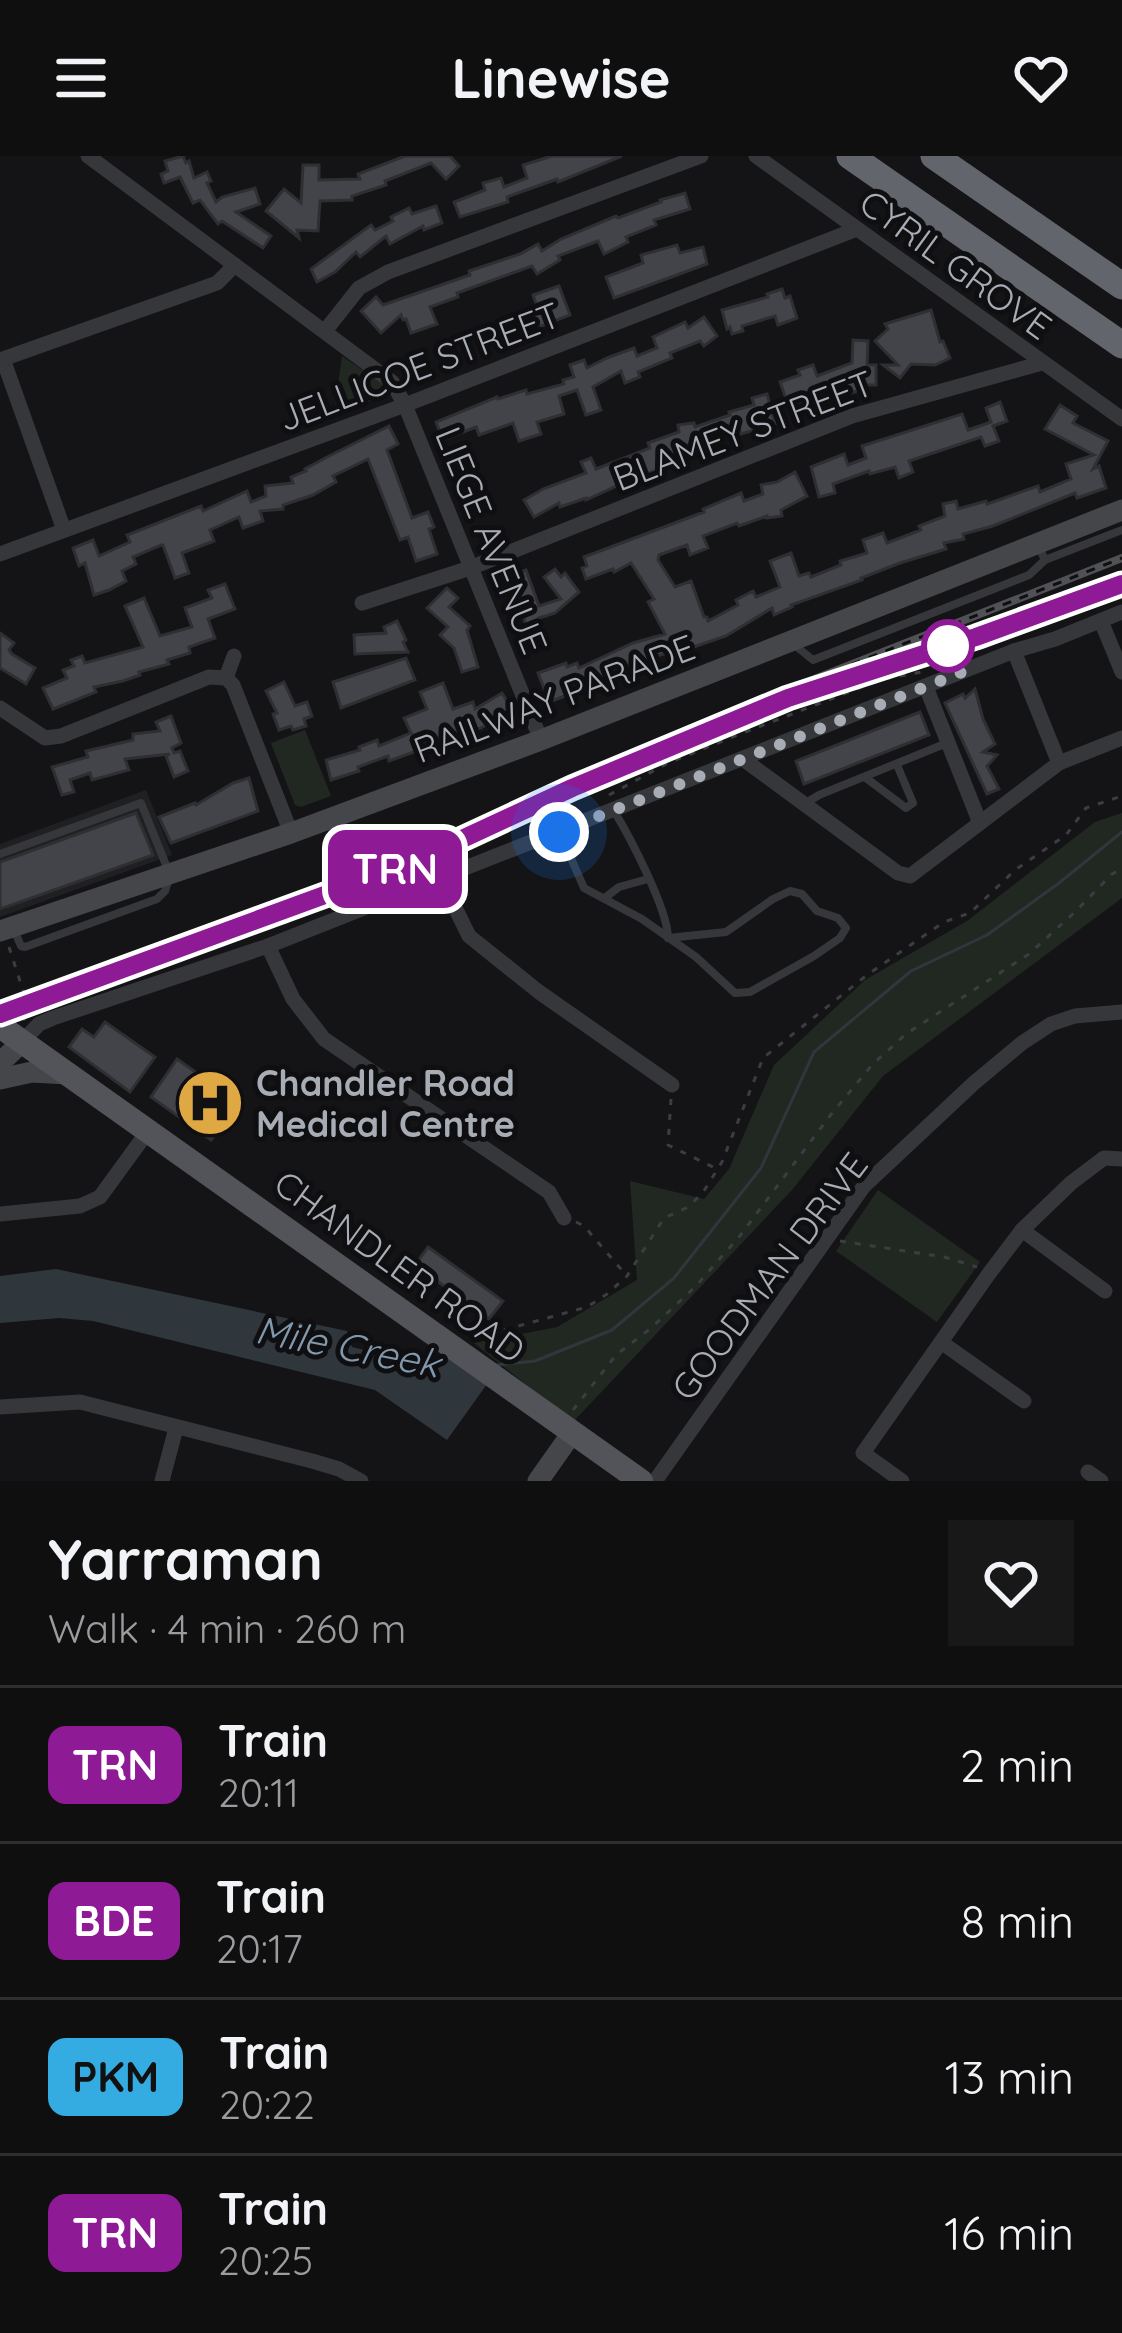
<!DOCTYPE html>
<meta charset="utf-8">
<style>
body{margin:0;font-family:Quicksand,sans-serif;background:#181819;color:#f1f3f6;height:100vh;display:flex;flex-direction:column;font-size:45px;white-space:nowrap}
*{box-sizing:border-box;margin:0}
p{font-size:39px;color:#9b9c9f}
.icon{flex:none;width:66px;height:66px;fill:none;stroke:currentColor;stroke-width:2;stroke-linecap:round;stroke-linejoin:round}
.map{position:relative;height:1325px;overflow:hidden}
.side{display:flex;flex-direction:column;background:#0f0f10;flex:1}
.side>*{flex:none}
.badge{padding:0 24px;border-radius:18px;font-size:42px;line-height:78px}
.you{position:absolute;width:60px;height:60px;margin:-30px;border:9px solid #fff;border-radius:50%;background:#1a73e8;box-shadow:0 0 0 18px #1a73e833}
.map>.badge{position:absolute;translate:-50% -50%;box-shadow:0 0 0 6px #fff}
.round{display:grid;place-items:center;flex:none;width:126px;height:126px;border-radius:0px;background:#181819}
.headline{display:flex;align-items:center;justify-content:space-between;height:204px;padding:0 48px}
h1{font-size:57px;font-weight:700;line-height:90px}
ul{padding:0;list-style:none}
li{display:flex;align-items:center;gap:36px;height:156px;padding:0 48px;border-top:3px solid #2f2f30}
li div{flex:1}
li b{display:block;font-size:45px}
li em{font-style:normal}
li .badge{min-width:132px;font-weight:700;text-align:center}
header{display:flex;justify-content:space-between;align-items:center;height:156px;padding:0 48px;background:#0f0f10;font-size:54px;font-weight:700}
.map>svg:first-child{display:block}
</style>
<header><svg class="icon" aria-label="menu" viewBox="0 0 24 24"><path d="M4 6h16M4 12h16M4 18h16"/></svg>Linewise<svg class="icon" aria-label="heart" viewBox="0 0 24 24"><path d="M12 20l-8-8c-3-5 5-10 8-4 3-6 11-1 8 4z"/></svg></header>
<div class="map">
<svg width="1122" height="1325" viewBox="0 0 1122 1325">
<rect width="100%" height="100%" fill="#141416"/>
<polygon fill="#202023" points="146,634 172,699 0,761 0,688"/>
<g fill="#212822">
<polygon points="342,200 386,230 385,239 334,259"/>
<polygon points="305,574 331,640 301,651 295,649 271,587"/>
<polygon points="1122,657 1122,742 883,920 792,1034 573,1266 474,1187 557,1171 637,1124 630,1025 704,1043 729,1013 774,909 865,824 967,765 1095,666"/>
<polygon points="878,1034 980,1106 937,1166 836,1095"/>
</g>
<polygon fill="#2f373d" points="56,1113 347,1175 352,1191 401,1203 449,1201 487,1228 447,1284 375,1234 93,1165 59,1162 0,1167 0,1120"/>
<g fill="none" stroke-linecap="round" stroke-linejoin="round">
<polyline stroke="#2f373d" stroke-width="3" points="497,1209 535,1205 612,1174 674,1122 761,1012 814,896 911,815 987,779 1059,727 1122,676"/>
</g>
<g fill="#434449" stroke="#2e2f32" stroke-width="3">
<polygon points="183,0 186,7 189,5 194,22 207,16 211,25 207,27 216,46 222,41 255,32 260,48 236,56 271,80 263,92 222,65 218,68 200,44 193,47 180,21 164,27 161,18 168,15 165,5"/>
<polygon points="405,0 450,0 459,10 446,23 431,7 385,25 386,29 352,40 352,44 320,45 318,75 297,74 299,82 266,55 284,33 301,47 303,9 319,9 319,24 360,23 358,18"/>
<polygon points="552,0 622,0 558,26 557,23 507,41 508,46 460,61 454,46 485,34 483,27 501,22 504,31 527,22 523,9"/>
<polygon points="685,37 690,53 654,64 656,69 626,81 628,86 604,98 598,85 558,100 560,104 537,118 532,110 457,137 458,141 430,151 437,168 411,177 406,163 403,164 401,159 381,177 361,155 376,141 383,149 470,119 469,115 520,98 538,88 542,95 561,83 616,60 618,62 661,46 660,44"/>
<polygon points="436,50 442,67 424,74 423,70 390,88 386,80 360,101 356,96 335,116 317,126 311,113 371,69 375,74 393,65 391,61 409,52 412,58"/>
<polygon points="677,89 680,97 703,91 707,108 614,142 606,121 643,107 641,99"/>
<polygon points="559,130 570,159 536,172 530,156 538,153 533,139"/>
<polygon points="782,133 785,142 790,140 797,162 778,169 775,160 742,170 743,175 732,178 730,171 727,173 722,154 768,141 767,138"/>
<polygon points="931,154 940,186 943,185 950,202 935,209 911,208 900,222 883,209 898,209 875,185 888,173 885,168"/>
<polygon points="704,161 717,180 704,190 700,185 670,197 672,202 638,216 640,221 625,227 621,215 593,231 601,254 586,259 577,234 559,240 564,258 537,266 541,278 519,285 513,267 479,279 476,271 443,284 436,266 497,241 498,243 526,234 527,238 564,228 563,224 574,221 570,209 584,204 587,212 607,202 634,192 637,200 657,192 653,181 685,166 688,172"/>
<polygon points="853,184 868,185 867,209 876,209 876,229 857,229 859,234 845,240 841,230 823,236 827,246 792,260 780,226 800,219 798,214 813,209 817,220 852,207"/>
<polygon points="767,238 775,268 741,278 739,271 719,278 722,287 698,296 699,299 670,304 672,309 632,323 586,344 586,342 560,351 559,347 534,361 524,344 543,333 586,317 581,306 591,302 596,313 650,292 648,287 679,276 678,269 694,267 695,271 730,259 729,256 754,249 752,242"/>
<polygon points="1000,246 1007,265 993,270 999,285 985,290 981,281 909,305 913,316 899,322 895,311 870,318 869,315 833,328 835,337 819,341 811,311 844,298 848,309 866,302 862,290 962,258 968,274 991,266 986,252"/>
<polygon points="1060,249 1077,260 1073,267 1108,285 1093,313 1099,310 1106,332 1077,342 1075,337 993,370 963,378 964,383 944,387 946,393 900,407 861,422 862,424 791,449 792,451 774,459 772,452 726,480 685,494 672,501 670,496 654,501 655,507 644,510 643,506 586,532 549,546 538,517 566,507 567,511 577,507 579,512 633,487 665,478 648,446 654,443 631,407 614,416 613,413 586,423 582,412 587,410 584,401 704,356 703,353 741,337 744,345 763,338 761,329 777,326 795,316 807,340 781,354 782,360 767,362 767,360 739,370 737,367 703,380 708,392 690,399 687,389 659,399 658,404 675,431 691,425 704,461 707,461 708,465 738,449 736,444 753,435 756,441 780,431 770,405 791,397 799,420 809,417 811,421 841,409 840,405 867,397 863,384 883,377 887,387 921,374 919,370 945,360 943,348 956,345 958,353 986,345 987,348 1038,330 1040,336 1071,323 1066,308 1094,299 1045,273"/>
<polygon points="389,270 398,288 387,294 412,362 428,356 434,371 429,373 437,398 416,405 408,381 400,384 368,303 333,320 336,326 313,339 283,349 283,353 260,355 263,365 243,372 239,361 210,374 214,385 182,397 189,417 175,422 163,389 161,389 133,401 136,408 122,415 126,425 109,434 94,439 85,407 79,410 73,392 93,384 99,400 130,386 127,379 201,350 203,355 247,335 251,346 266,340 265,330 293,327 291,321 306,315 305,313 329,300"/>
<polygon points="555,413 561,421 565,417 579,436 555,457 539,462 544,477 530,482 510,420 526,414 539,450 561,443 544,421"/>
<polygon points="225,428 235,453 208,463 215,482 189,491 190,497 167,504 169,508 139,516 140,519 123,525 94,531 96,536 53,553 43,532 67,522 63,514 74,510 71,504 82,500 85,507 143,491 125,450 144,442 160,480 192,471 185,452 212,442 208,434"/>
<polygon points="447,432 458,442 449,451 470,470 467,474 478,511 462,516 454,492 440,479 448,471 427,452"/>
<polygon points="397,465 406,484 403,486 408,496 355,498 354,479 386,477 384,471"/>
<polygon points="0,477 14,487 9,494 12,498 35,512 26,528 0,512"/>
<polygon points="406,502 415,524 341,552 333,526"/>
<polygon points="284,526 295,550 307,546 312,560 304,563 306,570 293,574 291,570 279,574 273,558 277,557 266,535"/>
<polygon points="443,527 453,553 473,546 475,553 502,537 512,553 481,572 389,605 388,600 358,611 359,615 331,624 326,604 360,594 359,591 377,584 379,590 411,577 404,562 427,553 420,536"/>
<polygon points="975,533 983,563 995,588 983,596 997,599 987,610 999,633 987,638 945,547 963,538 965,542"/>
<polygon points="920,556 929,579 804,628 796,605"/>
<polygon points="171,560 181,587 172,592 174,597 180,595 188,615 174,621 166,600 170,598 125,603 129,614 92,624 90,617 70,624 74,636 62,639 52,611 88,601 86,595 133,584 133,578 160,575 156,566"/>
<polygon points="249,622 258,655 171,687 159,661 195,647 196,649 233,627"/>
<polygon points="136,657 153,699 0,753 0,706"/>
<polygon points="105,866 155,901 130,936 69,891 82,873 94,881"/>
<polygon points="177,903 238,946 211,984 151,941"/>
<polygon points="428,1091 503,1145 489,1163 415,1109"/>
</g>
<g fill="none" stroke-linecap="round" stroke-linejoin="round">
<g stroke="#3c3d41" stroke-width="3" stroke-dasharray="6 9" stroke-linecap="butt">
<polyline points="609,639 666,608 735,580 883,523 922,516"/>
<polyline points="9,791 28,850"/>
<polyline points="0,845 25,864"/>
<polyline points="13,859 293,764"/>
<polyline points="671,943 668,989 715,1012"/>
<polyline points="576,1066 584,1070 626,1119"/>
<polyline points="840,1085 944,1101 977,1111"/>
<polyline points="475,1182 587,1151 607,1138 627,1120 664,1062 686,1052 702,1038 722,1006 763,902 867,819 944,766 970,757 1015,714 1066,679 1086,652 1122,640"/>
<polyline points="573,1254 616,1199 650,1173 695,1131 739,1081 829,961 872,909 906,878 1029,798 1076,755 1112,718 1122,713"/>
</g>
<g stroke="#36373a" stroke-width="8">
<polyline points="1038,389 1045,404 1122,374"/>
<polyline points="792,487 813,504 1029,419 1045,404"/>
<polyline points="866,622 906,652 913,647 897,609"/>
<polyline points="806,647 819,639 947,587"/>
<path d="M614 655C630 681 667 752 668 781"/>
<polyline points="560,677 584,732 642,763 696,801 735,837 750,836 814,800 840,782 846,772 838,762 817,755 802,738 790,735 773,743 726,776 668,782"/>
<polyline points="0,698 141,647 170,719 165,735 157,743 25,791 21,790 14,774"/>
<polyline points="606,741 619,731 648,723"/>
</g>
<g stroke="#36373a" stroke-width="15">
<polyline points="88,0 392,226 405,249 541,584"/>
<polyline points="756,0 1122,263"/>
<polyline points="325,175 359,132 388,116 701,0"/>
<polyline points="3,203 64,374"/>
<polyline points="0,204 217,127 235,109"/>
<polyline points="0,398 405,249 857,73"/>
<polyline points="362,447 470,412 852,260 1042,207"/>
<polyline points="1101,465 1122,516"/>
<polyline points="1014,495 1059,607"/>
<polyline points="226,522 234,500"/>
<polyline points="926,531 980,667"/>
<polyline points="0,552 45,582 61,580 209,521 226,522 233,529 291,677"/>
<polyline points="743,603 898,717 910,720 1059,607 1122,582"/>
<polyline points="440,721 469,780 539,836 672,929"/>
<polyline points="268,790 293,843 324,883 549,1036 564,1062"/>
<polyline points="22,886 39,868 53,862 268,790 1014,495 1055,483 1122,456"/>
<polyline points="0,1058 80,1050 100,1041 148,975"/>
<polyline points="1022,1074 1105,1135"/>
<polyline points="941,1186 1024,1245"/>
<polyline points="0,1251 80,1246 312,1305 339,1313 361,1325"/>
<polyline points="1088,1316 1101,1325"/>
<polyline points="162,1325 176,1272"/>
<polyline points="655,1325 864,1030 974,927 1022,887 1051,868 1075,860 1122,856"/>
<polyline points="902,1325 863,1297 988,1119 1022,1074 1071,1027 1104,1002 1122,1003"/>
</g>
<g stroke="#44464a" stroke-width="21">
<polyline points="0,775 291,677 541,584 1122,354"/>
<polyline points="0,907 22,886"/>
<polyline points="0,923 32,916 67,918"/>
<polyline points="538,1325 572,1277"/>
</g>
<polyline stroke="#525459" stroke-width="24" points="0,870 641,1325"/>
<g stroke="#62656b" stroke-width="27">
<polyline points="850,0 1122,189"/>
<polyline points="934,0 1122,130"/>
</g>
<g stroke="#4f5155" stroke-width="8">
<g id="rail">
<polyline points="922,498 1122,428"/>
<polyline points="0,849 316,736 784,535 1122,402"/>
</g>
</g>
<use href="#rail" stroke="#0f0f11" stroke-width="3" stroke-dasharray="9" stroke-linecap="butt"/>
</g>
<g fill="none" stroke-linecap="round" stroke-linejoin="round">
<g stroke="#fff" stroke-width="27">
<polyline id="line" points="0,858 404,710 572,632 788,542 976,481 1122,428"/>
</g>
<use href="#line" stroke="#8f1a95" stroke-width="18"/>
<polyline stroke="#a7acb5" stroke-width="12" stroke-dasharray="0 21.6" points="559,676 970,513 948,490"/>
</g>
<defs>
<g id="hospital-disc" transform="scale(3.45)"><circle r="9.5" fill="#e0a842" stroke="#0f0f11"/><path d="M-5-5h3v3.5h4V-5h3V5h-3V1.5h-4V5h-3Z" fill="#111"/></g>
</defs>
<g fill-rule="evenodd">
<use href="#hospital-disc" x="210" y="947"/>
</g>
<circle fill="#fff" stroke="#8f1a95" stroke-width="6" cx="948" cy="490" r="24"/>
<g text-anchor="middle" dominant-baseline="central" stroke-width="10" stroke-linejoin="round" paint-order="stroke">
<g font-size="36" fill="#a7acb5" stroke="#0f0f11">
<text transform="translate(956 108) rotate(36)">CYRIL GROVE</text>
<text transform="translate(419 210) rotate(-21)">JELLICOE STREET</text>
<text transform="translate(743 274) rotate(-21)">BLAMEY STREET</text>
<text transform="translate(492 384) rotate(68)">LIEGE AVENUE</text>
<text transform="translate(554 542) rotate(-21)">RAILWAY PARADE</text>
<text transform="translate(400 1110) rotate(36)">CHANDLER ROAD</text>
<text transform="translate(769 1120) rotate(-53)">GOODMAN DRIVE</text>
</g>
<g font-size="36" font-weight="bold" fill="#a7acb5" stroke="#0f0f11" text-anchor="start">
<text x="256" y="926">Chandler Road<tspan x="256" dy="41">Medical Centre</tspan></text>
</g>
<g font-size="39" font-style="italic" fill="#8299ad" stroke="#0f0f11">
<text transform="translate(348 1190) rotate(11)">Mile Creek</text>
</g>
</g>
</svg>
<div class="you" style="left:559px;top:676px"></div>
<b class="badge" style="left:395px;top:713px;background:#8f1a95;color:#fff">TRN</b>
</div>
<section class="side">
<div class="headline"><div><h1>Yarraman</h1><p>Walk · 4 min · 260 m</p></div><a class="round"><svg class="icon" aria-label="heart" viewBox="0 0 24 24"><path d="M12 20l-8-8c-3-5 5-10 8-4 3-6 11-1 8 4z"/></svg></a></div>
<ul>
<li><span class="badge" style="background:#8f1a95;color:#fff">TRN</span><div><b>Train</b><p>20:11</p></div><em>2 min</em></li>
<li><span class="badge" style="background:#8f1a95;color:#fff">BDE</span><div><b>Train</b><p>20:17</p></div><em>8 min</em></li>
<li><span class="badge" style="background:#34ace1;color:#111">PKM</span><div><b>Train</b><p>20:22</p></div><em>13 min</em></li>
<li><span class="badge" style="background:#8f1a95;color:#fff">TRN</span><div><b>Train</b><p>20:25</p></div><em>16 min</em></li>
</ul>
</section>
